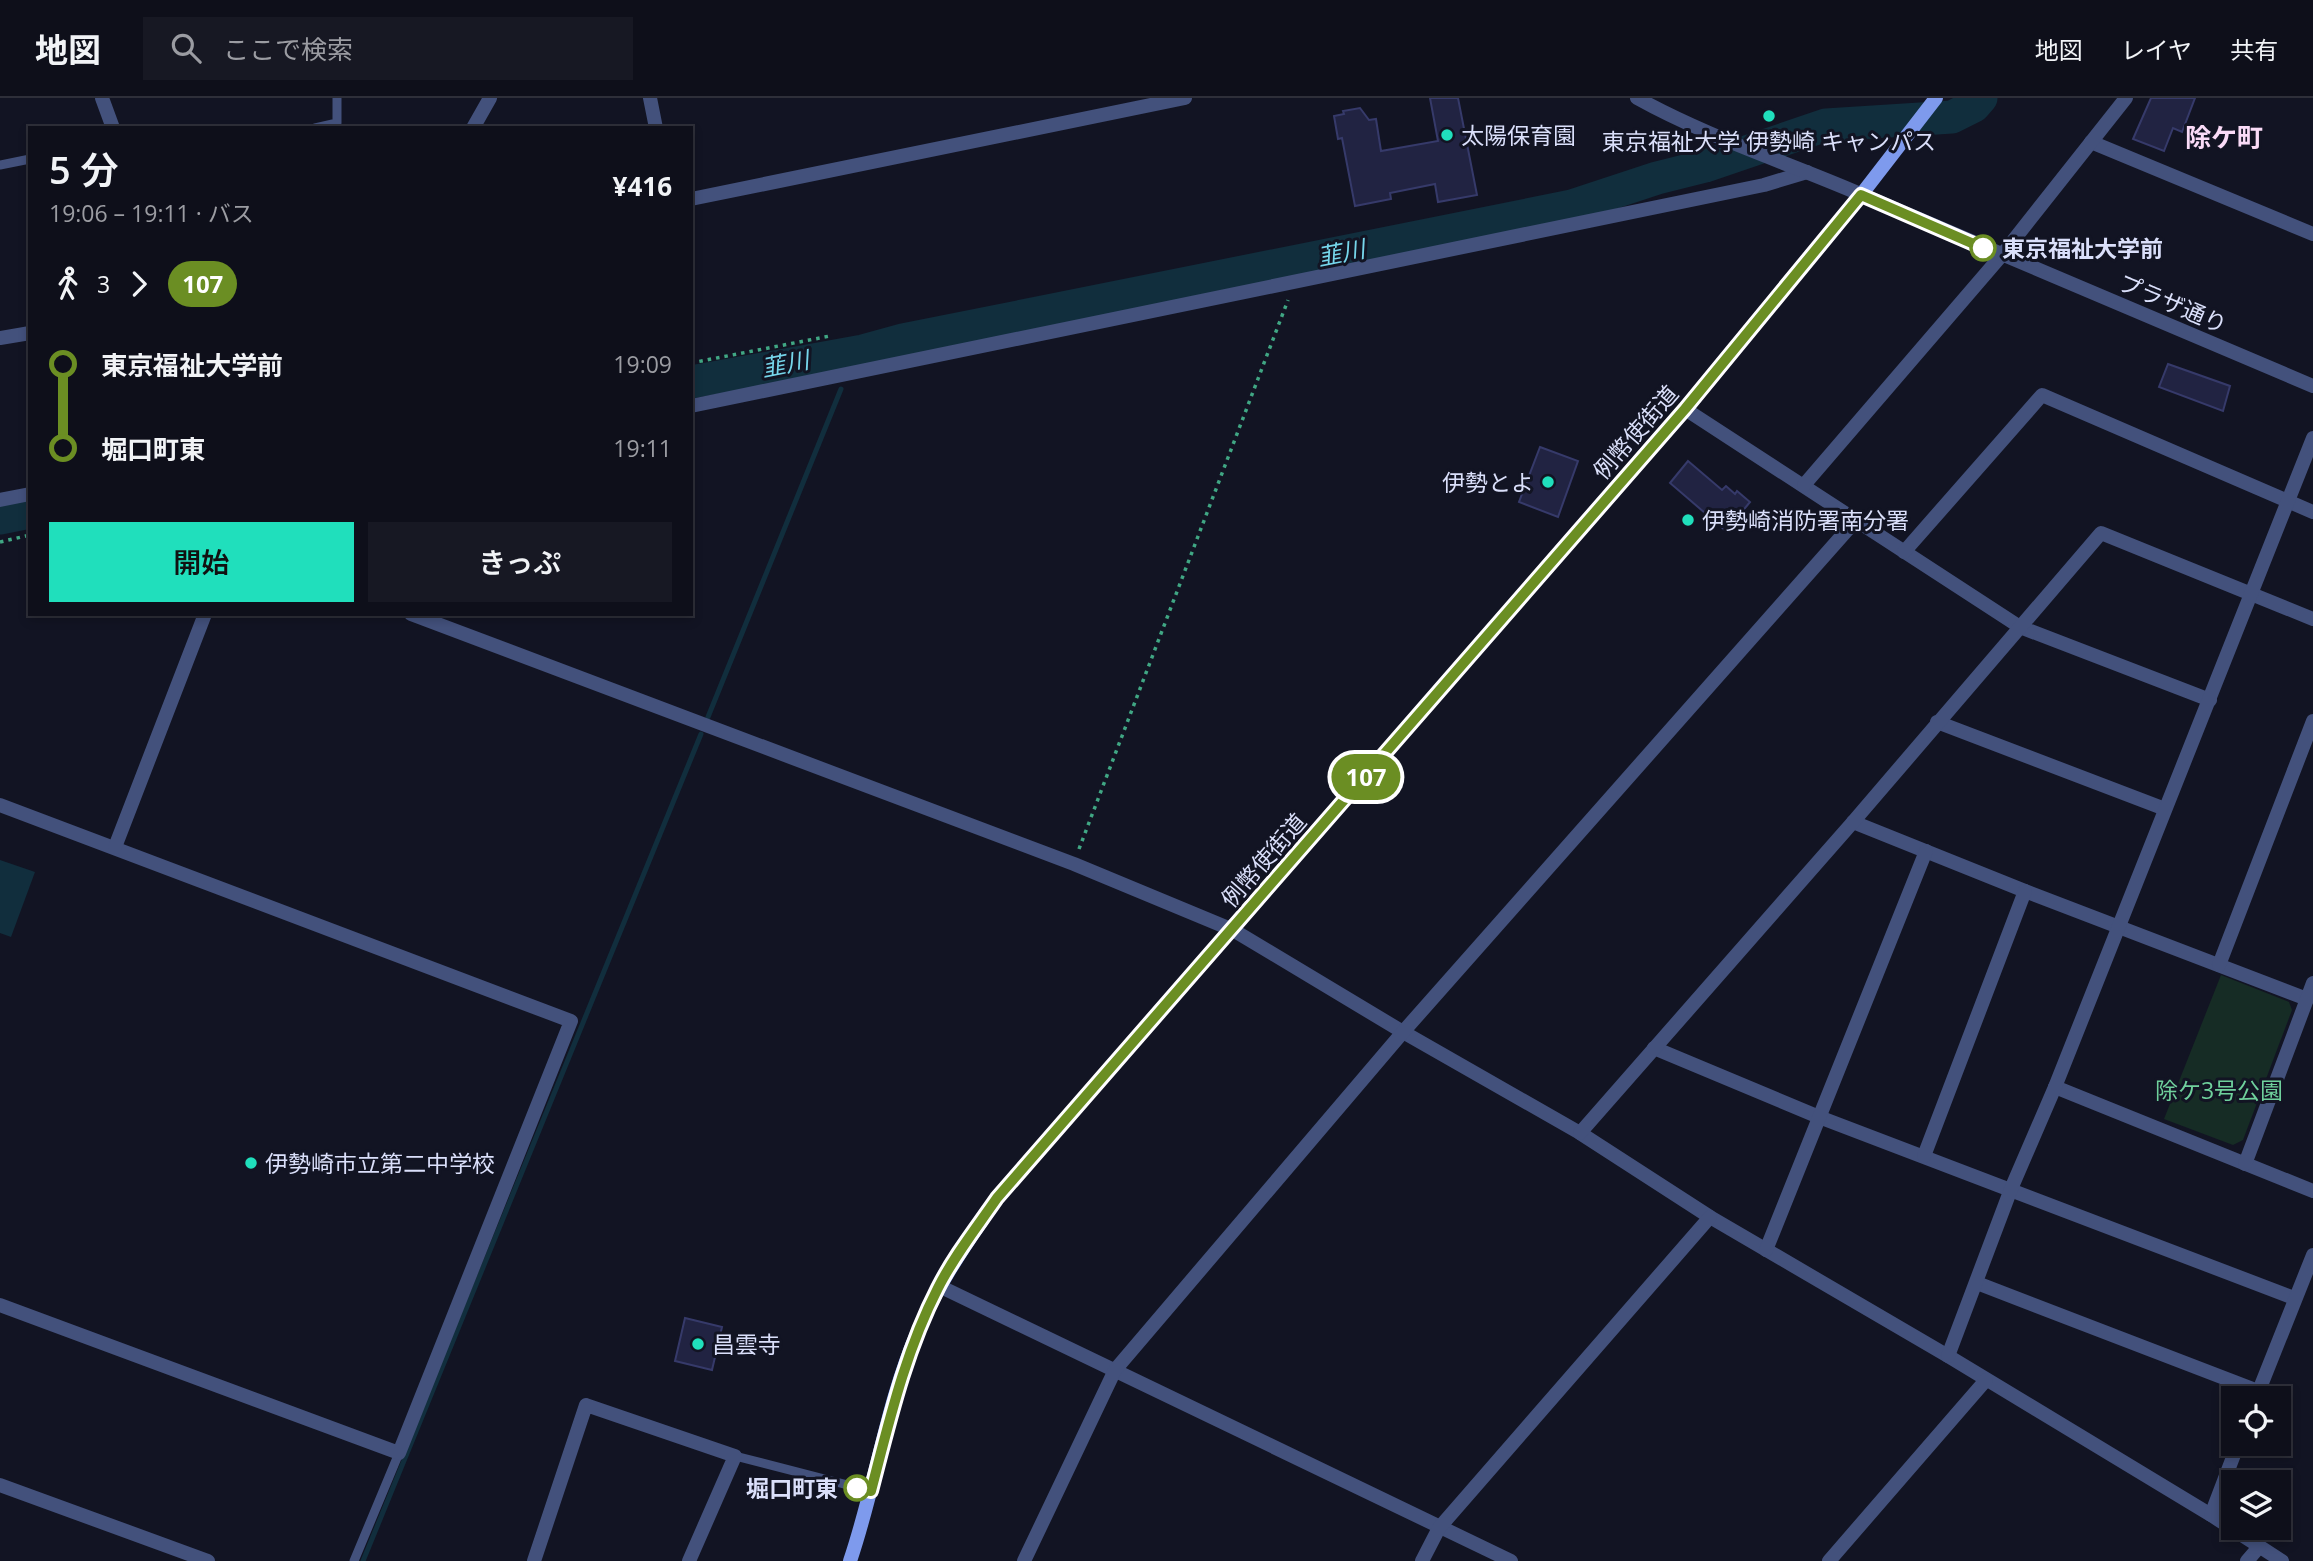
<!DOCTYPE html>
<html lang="ja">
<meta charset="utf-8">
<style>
body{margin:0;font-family:"Open Sans","Noto Sans JP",sans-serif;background:#171823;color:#f1f3f6;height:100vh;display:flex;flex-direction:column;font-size:26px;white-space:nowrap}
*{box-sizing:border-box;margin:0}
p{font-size:23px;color:#9b9ca2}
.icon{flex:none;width:38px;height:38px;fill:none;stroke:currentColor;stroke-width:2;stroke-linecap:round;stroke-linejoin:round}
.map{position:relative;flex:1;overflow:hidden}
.drawer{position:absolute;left:28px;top:28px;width:665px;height:490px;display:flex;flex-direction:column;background:#0e0f1a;border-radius:0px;box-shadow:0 4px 10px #0003,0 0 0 2px #2e2f39}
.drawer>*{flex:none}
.badge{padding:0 14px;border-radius:23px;font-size:24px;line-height:46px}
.tools{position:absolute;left:2221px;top:1288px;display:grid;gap:14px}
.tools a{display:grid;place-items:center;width:70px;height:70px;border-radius:0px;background:#0e0f1a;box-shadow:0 4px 10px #0003,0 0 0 2px #2e2f39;font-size:35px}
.map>.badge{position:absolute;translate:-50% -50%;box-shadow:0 0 0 4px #fff}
.legs{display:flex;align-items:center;gap:10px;height:77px;padding:0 21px;font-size:23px}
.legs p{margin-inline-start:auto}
.headline{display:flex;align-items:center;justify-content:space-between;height:119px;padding:0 21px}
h1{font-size:38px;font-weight:600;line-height:52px}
.cta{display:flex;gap:14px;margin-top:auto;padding:14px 21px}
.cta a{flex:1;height:80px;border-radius:0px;background:#20dfbc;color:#111;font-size:28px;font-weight:600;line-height:80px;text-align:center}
.cta a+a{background:#171823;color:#f1f3f6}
ul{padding:0 21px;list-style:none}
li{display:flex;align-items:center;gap:24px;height:84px;font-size:26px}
li i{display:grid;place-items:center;width:10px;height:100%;margin:0 9px;background:currentColor}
li i::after{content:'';width:18px;height:18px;margin:-9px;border:5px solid;border-radius:50%;background:#0e0f1a}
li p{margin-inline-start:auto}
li:first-child i{background:linear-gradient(#0000 50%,currentColor 0)}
li:last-child i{background:linear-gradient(currentColor 50%,#0000 0)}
header{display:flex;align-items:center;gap:42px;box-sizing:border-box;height:98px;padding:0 35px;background:#0e0f1a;border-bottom:2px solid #2e2f39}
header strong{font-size:33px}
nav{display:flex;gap:38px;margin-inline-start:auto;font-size:24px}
.search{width:490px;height:63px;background:#171823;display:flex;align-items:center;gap:18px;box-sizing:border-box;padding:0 24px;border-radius:0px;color:#9b9ca2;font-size:26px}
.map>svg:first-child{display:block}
</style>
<header>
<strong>地図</strong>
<div class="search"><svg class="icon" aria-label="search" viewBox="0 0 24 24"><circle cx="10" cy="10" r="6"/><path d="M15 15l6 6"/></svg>ここで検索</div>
<nav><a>地図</a><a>レイヤ</a><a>共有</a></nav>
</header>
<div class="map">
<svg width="2313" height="1463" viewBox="0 0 2313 1463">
<rect width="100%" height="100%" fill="#121423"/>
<polygon fill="#162c25" points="2221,877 2289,904 2292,912 2243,1042 2233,1047 2164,1021"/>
<polygon fill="#112e3d" points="0,762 35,774 11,839 0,835"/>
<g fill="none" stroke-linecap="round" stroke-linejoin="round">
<g stroke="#112e3d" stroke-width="5">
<polyline points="843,268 844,256"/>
<polyline points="708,619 841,291"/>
<polyline points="363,1463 701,636"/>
</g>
<g stroke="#112e3d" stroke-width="33">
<polyline points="691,284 863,253 903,242 1572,108 1657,80 1705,68 1826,27 1952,19 1974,8 1981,0"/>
<polyline points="0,420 30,414"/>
</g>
</g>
<g fill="#212342" stroke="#363a6a" stroke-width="2">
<polygon points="1430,0 1458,0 1477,97 1438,104 1435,86 1390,95 1391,101 1355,108 1342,40 1338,41 1334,18 1344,16 1343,13 1360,10 1369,22 1376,21 1381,53 1438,43"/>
<polygon points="2151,0 2195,0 2182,34 2173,30 2164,53 2133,41"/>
<polygon points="2168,266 2230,288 2223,313 2159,289"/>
<polygon points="1540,349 1578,363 1558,419 1519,404"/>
<polygon points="1688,363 1722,392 1726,388 1735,396 1737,393 1750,404 1726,433 1670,385"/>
<polygon points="685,1220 722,1229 712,1272 675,1263"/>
</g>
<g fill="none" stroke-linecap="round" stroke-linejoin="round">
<g stroke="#40a784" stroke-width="3.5" stroke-dasharray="3.5 5" stroke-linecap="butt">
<polyline points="691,265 830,238"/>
<polyline points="0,444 30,437"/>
<polyline points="1079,751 1288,202"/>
</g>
<g stroke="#43517c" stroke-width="9">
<polyline points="315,30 337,25 337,0"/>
<polyline points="0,67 30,61"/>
<polyline points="735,1358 871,1393"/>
<polyline points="354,1463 399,1355"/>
</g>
<g stroke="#43517c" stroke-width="14">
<polyline points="102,0 113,30"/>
<polyline points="650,0 656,30"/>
<polyline points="473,30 490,0"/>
<polyline points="2091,44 2313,136"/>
<polyline points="691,101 1185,0"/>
<polyline points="0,240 30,235"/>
<polyline points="691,308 1764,87 1807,74"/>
<polyline points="1685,311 2020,529 2210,602"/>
<polyline points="1804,387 2001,158 2126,0"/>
<polyline points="0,402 30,396"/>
<polyline points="1904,454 2042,297 2313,414"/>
<polyline points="411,516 1074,766 1233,832 1403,934 1580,1035 1710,1119 1948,1258 2211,1417 2282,1463"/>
<polyline points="1937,624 2165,711"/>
<polyline points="0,707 571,923 399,1355 0,1207"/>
<polyline points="1853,724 2025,793 2307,901"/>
<polyline points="115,749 205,516"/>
<polyline points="2219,867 2313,623"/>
<polyline points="1654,950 1819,1019 2294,1200"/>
<polyline points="2055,989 2313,1093"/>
<polyline points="1580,1035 1853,724 2101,435 2313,521"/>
<polyline points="1924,1058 2025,793"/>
<polyline points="2245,1066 2313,885"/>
<polyline points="1766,1152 1926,753"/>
<polyline points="1977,1185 2258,1293"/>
<polyline points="939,1188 1511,1463"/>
<polyline points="1948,1258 2011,1091 2055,989 2313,340"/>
<polyline points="2256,1300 2313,1157"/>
<polyline points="0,1387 208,1463"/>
<polyline points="2211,1417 2238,1346"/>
<polyline points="534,1463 586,1307 735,1358 689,1463"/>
<polyline points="1024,1463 1115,1272 1403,934 1856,422"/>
<polyline points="1422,1463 1439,1430 1710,1119"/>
<polyline points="1829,1463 1986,1282"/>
<polyline points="2247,1463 2259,1449"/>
</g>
<path stroke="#43517c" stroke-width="14" d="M1637 0C1707 39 1786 64 1860 96 2011 161 2162 225 2313 288"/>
<path stroke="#7e9aed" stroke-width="14" d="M850 1463C876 1387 886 1306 918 1233 938 1185 968 1143 997 1100L1685 311 1861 97 1936 0"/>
</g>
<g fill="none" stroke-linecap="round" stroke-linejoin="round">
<g stroke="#fff" stroke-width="16">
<path id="line-1" d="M857 1390 871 1393C889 1324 905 1254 938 1190 954 1158 977 1129 997 1100L1685 311 1861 97 1983 150"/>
</g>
<use href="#line-1" stroke="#6b8e23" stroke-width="10"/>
</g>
<g fill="#20dfbc" stroke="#121423" stroke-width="2.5">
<circle cx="1769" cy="18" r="7"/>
<circle cx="1447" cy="37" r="7"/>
<circle cx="1548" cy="384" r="7"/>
<circle cx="1688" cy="422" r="7"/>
<circle cx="251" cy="1065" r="7"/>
<circle cx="698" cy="1246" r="7"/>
</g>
<g fill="#fff" stroke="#6b8e23" stroke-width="3.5">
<circle cx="1983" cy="150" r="12"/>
<circle cx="857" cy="1390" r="12"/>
</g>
<g text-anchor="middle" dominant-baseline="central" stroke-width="6" stroke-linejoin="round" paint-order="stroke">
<g font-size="23" fill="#dadffa" stroke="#121423" text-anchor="start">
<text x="1461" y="37">太陽保育園</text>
<text x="1769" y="43" text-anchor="middle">東京福祉大学 伊勢崎 キャンパス</text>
<text x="1534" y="384" text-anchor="end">伊勢とよ</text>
<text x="1702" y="422">伊勢崎消防署南分署</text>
<text x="265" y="1065">伊勢崎市立第二中学校</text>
<text x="712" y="1246">昌雲寺</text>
</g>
<g font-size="23" font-weight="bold" fill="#dadffa" stroke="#121423" text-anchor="start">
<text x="2002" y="150">東京福祉大学前</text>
<text x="838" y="1390" text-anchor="end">堀口町東</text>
</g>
<g font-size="23" fill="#dadffa" stroke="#121423">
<text transform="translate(2173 205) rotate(23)">プラザ通り</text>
<text transform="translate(1635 334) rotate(-49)">例幣使街道</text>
<text transform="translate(1263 762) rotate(-49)">例幣使街道</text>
</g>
<g font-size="23" fill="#6fd09c" stroke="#121423">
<text x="2219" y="992">除ケ3号公園</text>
</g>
<g font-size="24" font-style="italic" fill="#76d6eb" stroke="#121423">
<text transform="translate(1341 154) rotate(-11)">韮川</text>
<text transform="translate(785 265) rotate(-11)">韮川</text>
</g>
<g font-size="26" font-weight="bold" fill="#fadbf7" stroke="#121423">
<text x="2224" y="39">除ケ町</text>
</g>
</g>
</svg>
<div class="tools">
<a><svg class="icon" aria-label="locate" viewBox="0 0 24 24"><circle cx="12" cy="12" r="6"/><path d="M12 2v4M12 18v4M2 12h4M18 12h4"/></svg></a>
<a><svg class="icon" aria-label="layers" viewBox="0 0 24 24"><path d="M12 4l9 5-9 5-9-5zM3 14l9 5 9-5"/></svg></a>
</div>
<b class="badge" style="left:1366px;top:679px;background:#6b8e23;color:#fff">107</b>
<section class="drawer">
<div class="headline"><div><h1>5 分</h1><p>19:06 – 19:11 · バス</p></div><b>¥416</b></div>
<div class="legs"><svg class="icon" aria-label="walk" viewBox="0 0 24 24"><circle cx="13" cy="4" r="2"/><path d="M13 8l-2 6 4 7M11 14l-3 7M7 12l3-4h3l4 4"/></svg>3<svg class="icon" aria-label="forward" viewBox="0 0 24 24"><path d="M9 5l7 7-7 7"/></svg><b class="badge" style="background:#6b8e23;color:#fff">107</b></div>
<ul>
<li><i style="color:#6b8e23"></i><b>東京福祉大学前</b><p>19:09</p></li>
<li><i style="color:#6b8e23"></i><b>堀口町東</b><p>19:11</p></li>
</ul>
<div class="cta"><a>開始</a><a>きっぷ</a></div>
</section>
</div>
